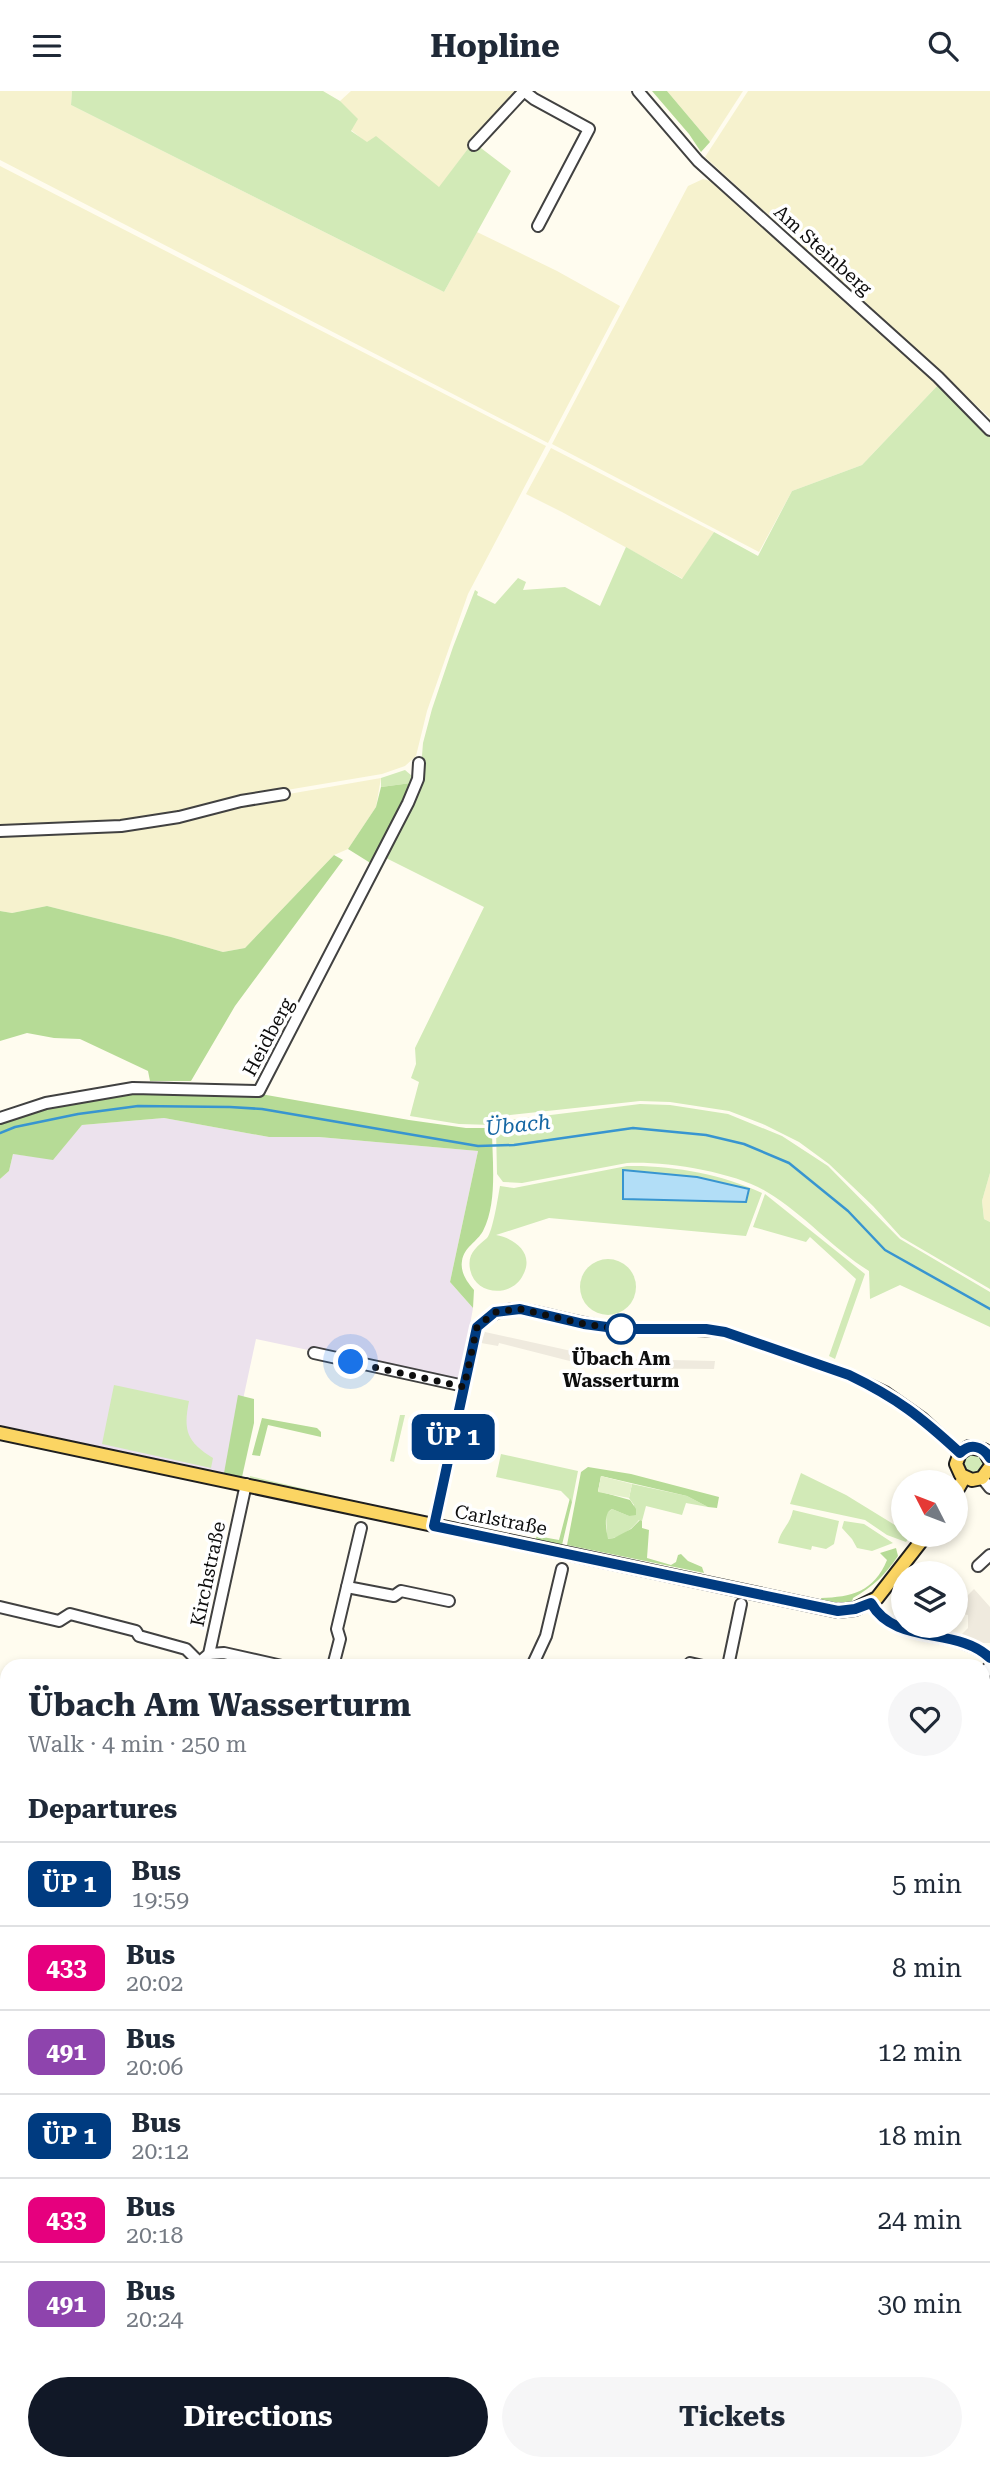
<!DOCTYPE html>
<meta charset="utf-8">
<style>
body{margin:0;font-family:"Roboto Serif",serif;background:#f6f6f7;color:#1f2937;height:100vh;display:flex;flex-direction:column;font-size:26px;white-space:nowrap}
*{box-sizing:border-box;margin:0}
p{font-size:23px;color:#747a83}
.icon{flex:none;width:38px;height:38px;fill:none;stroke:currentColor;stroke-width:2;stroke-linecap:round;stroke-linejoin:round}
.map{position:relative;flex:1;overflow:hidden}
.details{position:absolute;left:0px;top:1568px;width:990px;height:812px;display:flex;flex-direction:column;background:#fff;border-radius:21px 21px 0 0;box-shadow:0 4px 10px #0003}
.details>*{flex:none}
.badge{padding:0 14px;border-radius:10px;font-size:24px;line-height:46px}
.needle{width:46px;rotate:312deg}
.controls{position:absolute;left:891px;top:1379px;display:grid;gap:14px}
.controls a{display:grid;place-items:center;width:77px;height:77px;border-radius:50%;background:#fff;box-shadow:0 4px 10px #0003;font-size:35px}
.you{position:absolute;width:35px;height:35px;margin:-18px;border:5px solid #fff;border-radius:50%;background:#1a73e8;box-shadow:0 0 0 10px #1a73e833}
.map>.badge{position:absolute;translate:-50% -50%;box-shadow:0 0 0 4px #fff}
h2{padding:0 28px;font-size:26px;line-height:63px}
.round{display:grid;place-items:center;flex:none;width:74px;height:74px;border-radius:37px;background:#f6f6f7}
.headline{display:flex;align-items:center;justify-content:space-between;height:119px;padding:0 28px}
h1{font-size:33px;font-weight:700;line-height:52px}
.primary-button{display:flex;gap:14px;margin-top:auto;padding:14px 28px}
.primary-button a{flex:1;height:80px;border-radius:42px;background:#111827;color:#fff;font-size:28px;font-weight:700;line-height:80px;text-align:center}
.primary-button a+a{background:#f6f6f7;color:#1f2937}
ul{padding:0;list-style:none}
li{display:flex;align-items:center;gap:21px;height:84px;padding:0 28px;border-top:2px solid #e0e1e3}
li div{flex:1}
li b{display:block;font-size:26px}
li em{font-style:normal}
li .badge{min-width:77px;font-weight:700;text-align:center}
header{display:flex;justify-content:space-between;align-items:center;height:91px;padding:0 28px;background:#fff;font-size:32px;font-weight:700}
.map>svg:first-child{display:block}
</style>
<header><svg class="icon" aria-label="menu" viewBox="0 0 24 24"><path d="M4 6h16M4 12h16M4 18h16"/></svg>Hopline<svg class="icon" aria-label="search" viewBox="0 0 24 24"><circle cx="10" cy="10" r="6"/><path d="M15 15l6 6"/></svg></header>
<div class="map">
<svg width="990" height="2380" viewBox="0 0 990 2380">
<rect width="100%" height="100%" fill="#fffcef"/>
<polygon fill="#ece2ed" points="164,1027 269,1046 319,1046 478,1060 450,1191 473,1217 460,1291 256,1248 227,1383 0,1334 0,1088 9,1080 13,1063 53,1068 82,1034"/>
<g fill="#f6f2ce">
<polygon points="0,0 72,0 71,14 444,201 477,141 557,180 620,215 548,352 0,69"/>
<polygon points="351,0 520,0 473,51 439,97 376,46 367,52 351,39 340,10"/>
<polygon points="667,0 743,0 710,51"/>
<polygon points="748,0 990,0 990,327 705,66"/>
<polygon points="0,75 546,355 468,503 427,620 416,665 405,675 382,683 234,708 121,734 0,738"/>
<polygon points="703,88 714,91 939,293 862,374 792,400 759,461 552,353 688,95"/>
<polygon points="551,357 714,441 683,488 562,421 526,403"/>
<polygon points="381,687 376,716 348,758 334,764 245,857 223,861 171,846 47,815 12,822 0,820 0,742 121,737 243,711"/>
<polygon points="990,1082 990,1131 984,1128 982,1110"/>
<polygon points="768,2373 806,2373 807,2380 769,2380"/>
</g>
<g fill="#d2eab7" fill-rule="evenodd">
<polygon points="72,0 323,0 340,10 358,28 351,40 367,51 376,45 439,96 473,51 511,80 444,201 71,14"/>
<polygon points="939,293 990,345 990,1082 982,1110 984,1128 990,1131 990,1198 901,1146 873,1115 829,1073 799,1051 765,1034 729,1020 670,1011 640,1010 510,1024 493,1034 459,1033 410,1025 419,991 411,987 416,973 415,957 484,816 384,766 420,690 423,652 432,618 453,556 475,499 478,501 477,504 495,513 518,487 526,491 523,499 565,496 600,515 626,456 682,488 714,441 758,465 792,400 862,374"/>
<polygon points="405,679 412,685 411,692 381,696 381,687"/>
<path d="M640 1013 670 1014 728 1023 782 1045 828 1075 900 1148 990 1201V1236L900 1194 870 1208 869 1180C832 1157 804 1123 767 1101 735 1081 665 1070 627 1072L522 1092 503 1091 497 1083 496 1037 502 1030Z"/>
<path d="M627 1075C671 1074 722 1083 762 1102L746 1145 549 1127 496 1144C514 1147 535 1162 523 1184 512 1207 475 1205 470 1178 467 1162 477 1156 487 1147 493 1140 498 1106 500 1095L514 1097ZM623 1079 746 1111 623 1108Z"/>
<polygon points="765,1103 865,1183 835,1268 829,1265 856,1188 810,1146 806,1151 753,1136"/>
<circle cx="608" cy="1196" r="28"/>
<path d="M114 1294 189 1310C183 1340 187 1351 213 1367L211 1377 102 1353Z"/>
<polygon points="400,1324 405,1324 394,1371 390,1370"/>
<polygon points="980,1361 986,1371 981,1383 965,1384 960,1369 964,1362"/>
<polygon points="501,1363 578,1380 572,1411 561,1400 496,1386"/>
<polygon points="801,1382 846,1404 903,1439 903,1444 911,1444 906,1451 887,1444 865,1429 790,1413"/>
<polygon points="250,1385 348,1408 347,1412 249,1388"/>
<path d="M632 1393 687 1405 708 1416 686 1412 682 1424 646 1415 642 1430 639 1429C631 1439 620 1447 607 1448L606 1423 612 1418 629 1425 634 1414 629 1407Z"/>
<path d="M793 1419 839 1430 834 1453 826 1458 812 1455 811 1459 778 1452C781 1438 790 1434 793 1419Z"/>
<polygon points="844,1430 864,1433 893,1452 872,1460 857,1457 852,1448 842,1437"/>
<polygon points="990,2090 990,2143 984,2145 984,2092"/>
</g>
<g fill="#b6db96">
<polygon points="652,0 667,0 710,51 701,61 689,43"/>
<polygon points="411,692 405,711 372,773 348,758 376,716 381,696"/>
<polygon points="334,764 343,769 235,915 191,990 150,990 148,980 80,948 54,947 27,942 0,950 0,820 12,822 47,815 171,846 223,861 245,857"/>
<path d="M133 1000 255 1002 409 1029 466 1037H492C492 1069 498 1111 483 1140 477 1151 464 1156 462 1170 460 1181 467 1191 474 1199L473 1217 450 1191 478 1060 319 1046H269L164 1027 82 1034 53 1069 13 1063 9 1080 0 1088V1030L30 1018Z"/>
<polygon points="238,1304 254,1308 254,1332 242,1386 224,1382"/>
<polygon points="262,1327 317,1337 321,1341 321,1346 268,1334 260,1365 252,1364"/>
<path d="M588 1376 631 1383 719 1406 717 1417 708 1416 687 1405 601 1385 598 1400 630 1409 636 1418V1424L629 1425 612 1418C603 1422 606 1438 608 1448L614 1447 631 1438 640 1429 642 1430V1437L649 1439 647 1467 671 1474 676 1471 678 1464 681 1463 688 1470 702 1476 704 1482 567 1454 581 1381Z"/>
<polygon points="570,1407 572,1411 562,1454 535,1449 537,1445 559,1449"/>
<path d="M896 1457 898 1465C886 1483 873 1496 853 1507L852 1511H822L821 1507C851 1506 874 1501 887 1469L880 1462Z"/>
</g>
<polygon fill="#e4f1ca" points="601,1385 632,1393 629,1407 598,1401"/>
<g fill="#efeade">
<polygon points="485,1241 576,1261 576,1266 587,1268 589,1263 615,1267 615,1272 626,1272 626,1268 715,1270 714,1278 597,1277 499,1252 498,1255 481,1252"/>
<polygon points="974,1498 990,1516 990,1552 983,1552 960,1545 968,1537 968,1524 963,1523 963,1509"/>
</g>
<polygon fill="#b2def7" stroke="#3895d0" stroke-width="2" points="623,1079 697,1086 749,1098 746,1111 623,1108"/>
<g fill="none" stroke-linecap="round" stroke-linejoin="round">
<polyline stroke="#3895d0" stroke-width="2.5" points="0,1042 15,1036 78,1023 138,1015 230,1016 262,1018 478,1055 514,1054 633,1037 706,1044 744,1053 789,1072 848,1120 885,1159 990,1218"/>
<g stroke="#414141" stroke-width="14">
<g id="minor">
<polyline points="524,0 534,8 589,38 538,135"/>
<polyline points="638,0 698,70 938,286 990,339"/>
<polyline points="474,54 524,0"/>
<polyline points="0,740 121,735 179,726 241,710 284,703"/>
<polyline points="0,1027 46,1012 133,997 259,1000 408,712 418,688 419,672"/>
<polyline points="314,1262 464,1295"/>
<polyline points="982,1387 990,1397"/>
<path d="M434 1435 477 1236C490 1223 501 1218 520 1218 554 1224 587 1235 622 1238 656 1240 691 1236 725 1241L849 1284 885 1301 922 1327 960 1362"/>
<polyline points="978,1475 990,1464"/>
<polyline points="347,1496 394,1505 401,1500 449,1510"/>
<path d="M871 1512C895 1555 957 1536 990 1567"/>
<polyline points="0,1516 59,1530 70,1523 136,1540 139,1545 186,1558 199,1571"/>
<polyline points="209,1563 224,1562 282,1575"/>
<polyline points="195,1575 209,1563 246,1393"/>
<polyline points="333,1575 340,1548 337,1538 361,1437"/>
<polyline points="532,1575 546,1545 562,1478"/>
<polyline points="689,1575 690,1572 703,1575"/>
<polyline points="728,1575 741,1513"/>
<polyline points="984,1584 990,1574"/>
<polyline points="984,1755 990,1754"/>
<polyline points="0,1774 7,1780"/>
<polyline points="0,1825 7,1816"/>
<polyline points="984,1906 990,1904"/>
<polyline points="0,1922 7,1927"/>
<polyline points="0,2058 7,2064"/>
<polyline points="0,2141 7,2132"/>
<polyline points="0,2267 7,2271"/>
<polyline points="984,2334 990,2332"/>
<polyline points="196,2373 208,2380"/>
<polyline points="460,2373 460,2380"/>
<polyline points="628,2373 628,2380"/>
<polyline points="703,2373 704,2380"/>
<polyline points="229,2380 233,2373"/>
<polyline points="385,2380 388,2373"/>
<polyline points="394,2380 397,2373"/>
<polyline points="531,2380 531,2373"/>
</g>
</g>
<g stroke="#1f1f1f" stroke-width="16">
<g id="major">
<polyline points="0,1342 838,1520 855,1518 877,1507 926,1444"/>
<polyline points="990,1370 984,1359 969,1356 960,1362 956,1373 961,1384 972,1389 982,1387 990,1376"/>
<polyline points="956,1401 964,1387"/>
</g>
</g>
<use href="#minor" stroke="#fff" stroke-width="10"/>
<use href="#major" stroke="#fbd563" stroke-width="12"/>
</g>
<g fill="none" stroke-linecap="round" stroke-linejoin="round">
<g stroke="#fff" stroke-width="16">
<path id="line" d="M990 1367C983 1356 971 1351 960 1362 921 1326 897 1307 849 1284L725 1241 706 1238H622L584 1233 520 1218 495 1221 477 1236 434 1435 838 1520 855 1518 871 1512C895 1555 957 1535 990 1567"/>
</g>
<use href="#line" stroke="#003b80" stroke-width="10"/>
<polyline stroke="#0e0e0e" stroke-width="7" stroke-dasharray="0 12.6" points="351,1271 464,1296 477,1236 495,1221 520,1218 584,1233 621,1238"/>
</g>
<circle fill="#fff" stroke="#003b80" stroke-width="3.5" cx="621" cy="1238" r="14"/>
<g text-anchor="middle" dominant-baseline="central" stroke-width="7" stroke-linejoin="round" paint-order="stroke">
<g font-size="19" fill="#0e0e0e" stroke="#fff">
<text transform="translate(823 159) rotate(42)">Am Steinberg</text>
<text transform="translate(268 946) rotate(-62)">Heidberg</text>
<text transform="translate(501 1429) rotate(11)">Carlstraße</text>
<text transform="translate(208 1483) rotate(-78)">Kirchstraße</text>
</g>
<g font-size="19" font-weight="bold" fill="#0e0e0e" stroke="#fff">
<text x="621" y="1267">Übach Am<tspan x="621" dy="22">Wasserturm</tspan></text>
</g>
<g font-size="21" font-style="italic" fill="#1466a3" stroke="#fff">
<text transform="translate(518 1034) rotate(-6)">Übach</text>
</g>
</g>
</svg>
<div class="controls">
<a><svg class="needle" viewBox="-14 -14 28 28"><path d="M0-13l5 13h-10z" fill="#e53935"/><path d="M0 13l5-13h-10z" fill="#747a83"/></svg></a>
<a><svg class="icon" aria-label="layers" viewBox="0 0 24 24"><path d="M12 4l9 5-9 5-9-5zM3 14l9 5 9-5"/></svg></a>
</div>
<div class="you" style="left:351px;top:1271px"></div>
<b class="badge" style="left:453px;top:1346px;background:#003b80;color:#fff">ÜP 1</b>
<section class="details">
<div class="headline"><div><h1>Übach Am Wasserturm</h1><p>Walk · 4 min · 250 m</p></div><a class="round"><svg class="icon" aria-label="heart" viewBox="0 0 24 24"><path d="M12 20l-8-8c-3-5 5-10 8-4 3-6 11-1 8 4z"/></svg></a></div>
<h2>Departures</h2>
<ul>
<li><span class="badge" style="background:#003b80;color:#fff">ÜP 1</span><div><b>Bus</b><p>19:59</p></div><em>5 min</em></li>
<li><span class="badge" style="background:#e6007e;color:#fff">433</span><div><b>Bus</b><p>20:02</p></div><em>8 min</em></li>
<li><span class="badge" style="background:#8e44ad;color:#fff">491</span><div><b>Bus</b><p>20:06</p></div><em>12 min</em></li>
<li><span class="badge" style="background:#003b80;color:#fff">ÜP 1</span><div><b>Bus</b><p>20:12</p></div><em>18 min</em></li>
<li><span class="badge" style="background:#e6007e;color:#fff">433</span><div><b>Bus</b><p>20:18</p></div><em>24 min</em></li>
<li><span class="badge" style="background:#8e44ad;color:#fff">491</span><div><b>Bus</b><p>20:24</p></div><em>30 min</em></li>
</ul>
<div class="primary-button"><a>Directions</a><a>Tickets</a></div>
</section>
</div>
